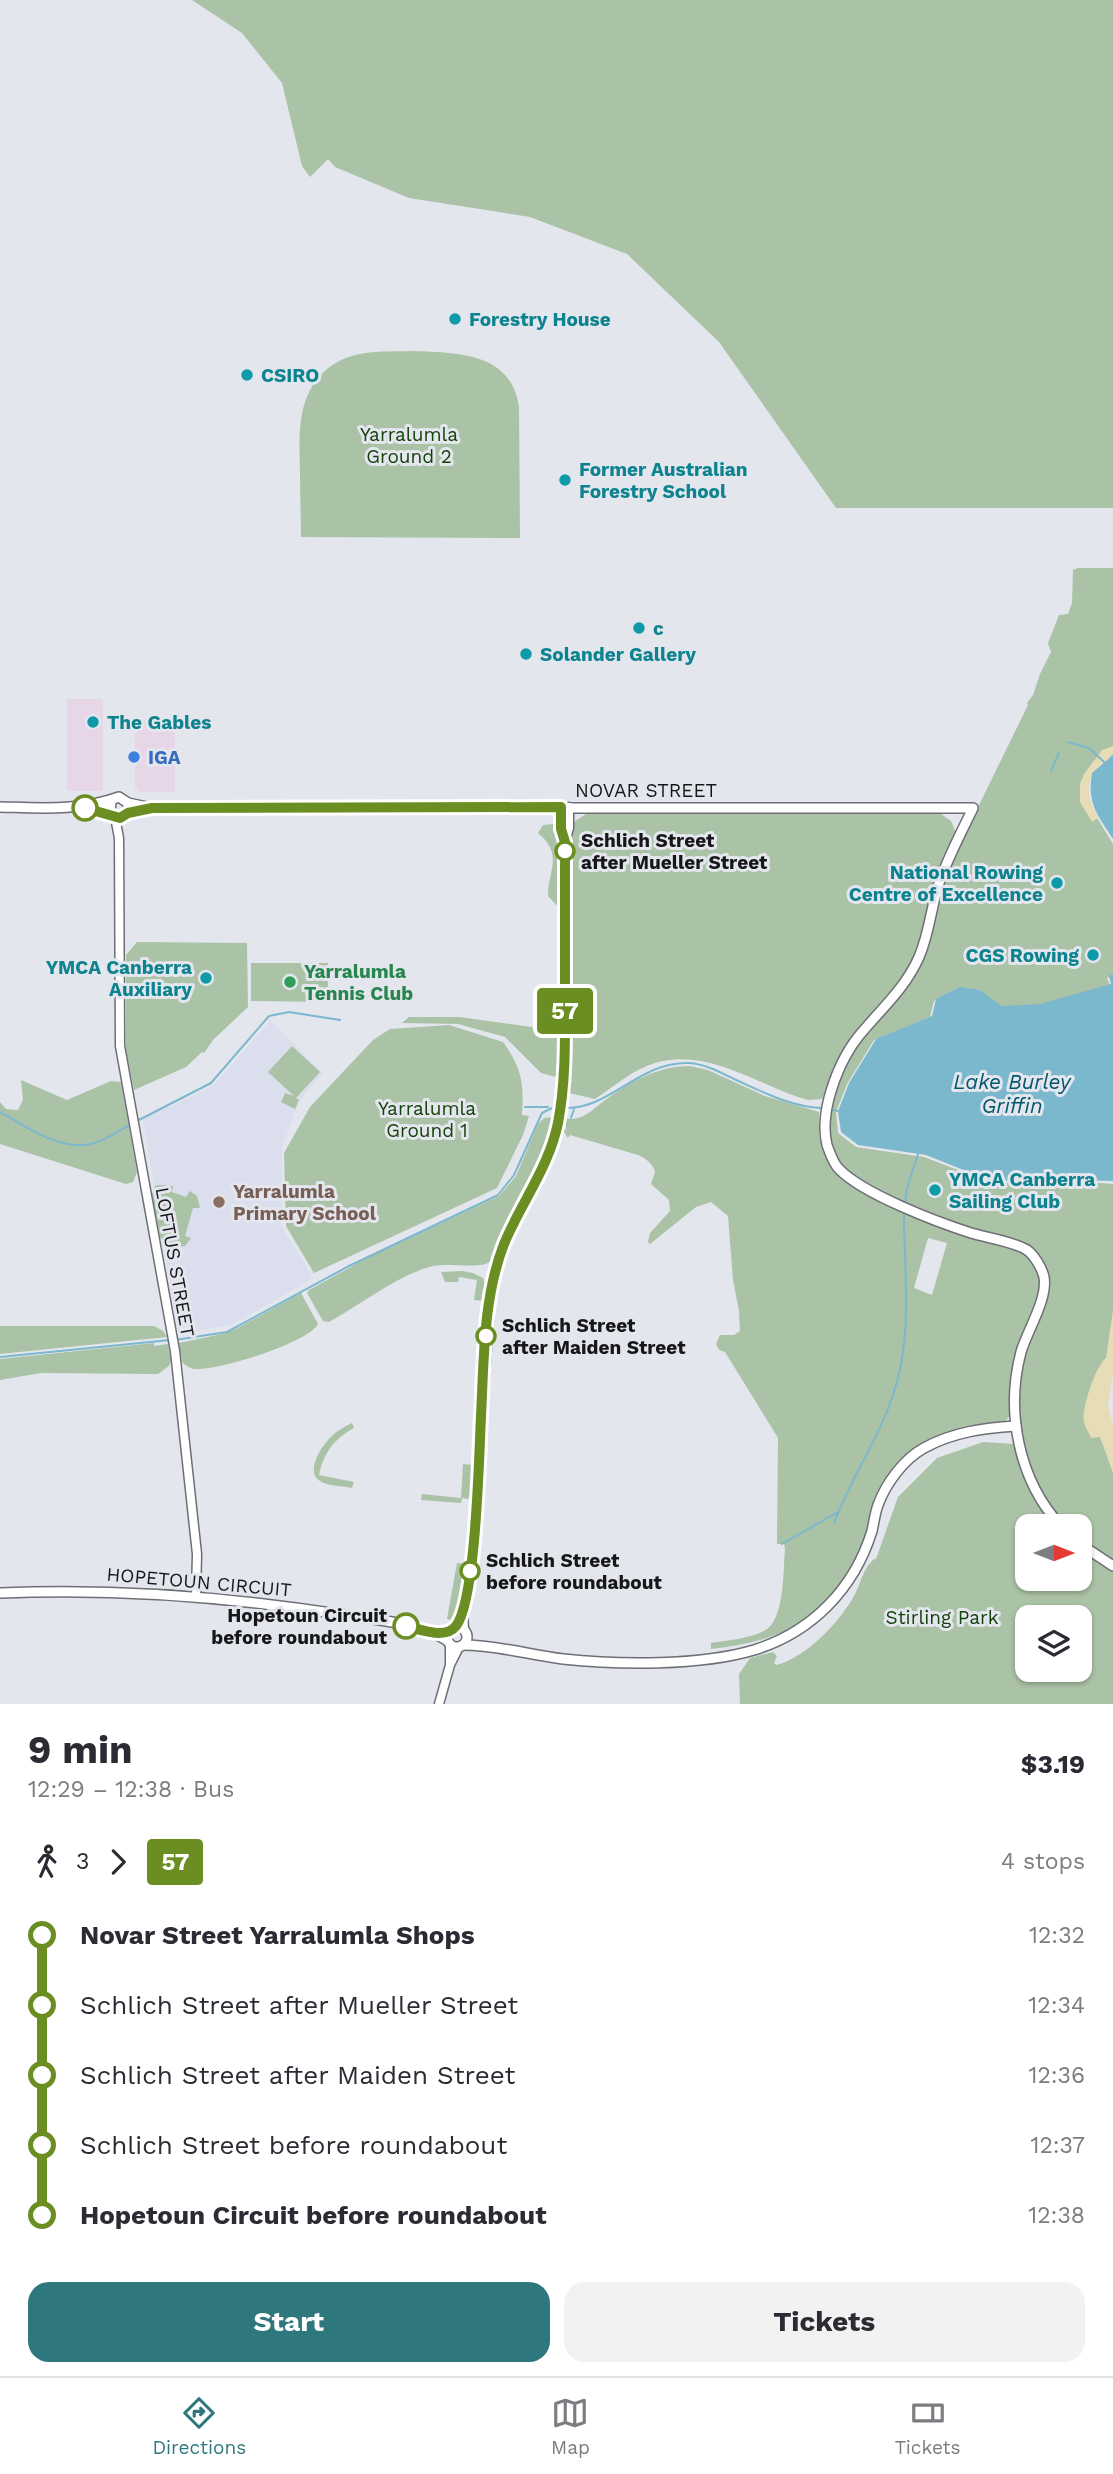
<!DOCTYPE html>
<meta charset="utf-8">
<style>
body{margin:0;font-family:"Work Sans",sans-serif;background:#f2f2f3;color:#2b2b33;height:100vh;display:flex;flex-direction:column;font-size:26px;white-space:nowrap}
*{box-sizing:border-box;margin:0}
p{font-size:23px;color:#7c7c81}
.icon{flex:none;width:38px;height:38px;fill:none;stroke:currentColor;stroke-width:2;stroke-linecap:round;stroke-linejoin:round}
.map{position:relative;height:1704px;overflow:hidden}
.panel{display:flex;flex-direction:column;background:#fff;flex:1}
.panel>*{flex:none}
.badge{padding:0 14px;border-radius:5px;font-size:24px;line-height:46px}
.needle{width:46px;rotate:90deg}
.controls{position:absolute;left:1015px;top:1514px;display:grid;gap:14px}
.controls a{display:grid;place-items:center;width:77px;height:77px;border-radius:14px;background:#fff;box-shadow:0 2px 5px #0004;font-size:35px}
.map>.badge{position:absolute;translate:-50% -50%;box-shadow:0 0 0 4px #fff}
.legs{display:flex;align-items:center;gap:10px;height:77px;padding:0 28px;font-size:23px}
.legs p{margin-inline-start:auto}
.summary{display:flex;align-items:center;justify-content:space-between;height:119px;padding:0 28px}
h1{font-size:38px;font-weight:700;line-height:52px}
.action{display:flex;gap:14px;margin-top:auto;padding:14px 28px}
.action a{flex:1;height:80px;border-radius:21px;background:#2e777d;color:#fff;font-size:28px;font-weight:700;line-height:80px;text-align:center}
.action a+a{background:#f2f2f3;color:#2b2b33}
ul{padding:0 28px;list-style:none}
li{display:flex;align-items:center;gap:24px;height:70px;font-size:26px}
li i{display:grid;place-items:center;width:10px;height:100%;margin:0 9px;background:currentColor}
li i::after{content:'';width:18px;height:18px;margin:-9px;border:5px solid;border-radius:50%;background:#fff}
li p{margin-inline-start:auto}
li:first-child i{background:linear-gradient(#0000 50%,currentColor 0)}
li:last-child i{background:linear-gradient(currentColor 50%,#0000 0)}
.menu{display:flex;justify-content:space-around;align-items:center;height:98px;border-top:2px solid #e1e1e2;background:#fff;font-size:19px;color:#7c7c81}
.menu a{display:grid;justify-items:center;gap:4px}
.menu .selected{color:#2e777d}
.map>svg:first-child{display:block}
</style>
<div class="map">
<svg width="1113" height="1704" viewBox="0 0 1113 1704">
<rect width="100%" height="100%" fill="#e4e6ed"/>
<g fill="#e6d6e8">
<rect x="67" y="699" width="36" height="92"/>
<polygon points="135,719 175,719 175,792 140,792 135,787"/>
</g>
<polygon fill="#dadeed" points="270,1021 323,1073 299,1101 282,1147 281,1226 313,1278 233,1324 178,1335 143,1119 213,1086"/>
<g fill="#aac2a6" fill-rule="evenodd">
<polygon points="192,0 1113,0 1113,508 836,508 719,342 627,254 530,217 409,198 335,167 328,159 310,177 302,166 282,83 242,33"/>
<path d="M414 351C458 353 511 352 519 407L520 538 301 537C301 515 300 493 300 472 299 432 296 389 334 364 357 349 388 352 414 351Z"/>
<polygon points="1078,568 1113,568 1113,755 1097,766 1091,773 1088,788 1090,806 1113,844 1113,975 1107,978 1110,985 1038,1006 1001,1008 958,988 934,1001 930,1017 874,1040 847,1084 836,1112 838,1133 856,1147 924,1157 979,1178 1014,1184 1032,1180 1064,1180 1113,1184 1113,1367 1105,1410 1113,1443 1113,1566 1080,1543 1080,1526 1062,1526 1030,1474 1019,1428 1018,1385 1024,1354 1047,1279 1022,1249 896,1198 851,1174 840,1163 831,1149 828,1137 829,1115 836,1083 847,1060 861,1039 899,998 913,978 923,956 940,889 956,852 1028,705 1027,703 1033,695 1040,674 1051,652 1048,643 1059,615 1068,614 1072,603 1073,570"/>
<path d="M938 812 951 821 956 833 914 957 903 979 856 1032 843 1050 822 1099 808 1100 798 1097C752 1081 705 1048 655 1063 634 1069 613 1087 595 1099L569 1093 571 927 561 910 548 896C548 869 564 855 538 833L543 825 554 824 555 829 563 822 566 827 586 814Z"/>
<polygon points="137,942 247,943 248,1007 213,1040 204,1053 202,1052 186,1067 134,1090 126,1050 126,955"/>
<polygon points="251,963 328,963 328,1002 251,1001"/>
<polygon points="409,1017 459,1017 561,1031 560,1078 541,1073 505,1037 458,1024 402,1023"/>
<path d="M449 1025 503 1042C522 1068 524 1084 522 1115L529 1116 523 1135 497 1188 314 1273 286 1226 284 1153 310 1107 373 1040 390 1029Z"/>
<polygon points="292,1046 320,1072 296,1098 299,1100 295,1109 281,1102 285,1093 294,1096 268,1072"/>
<path d="M690 1066 708 1070 765 1096 819 1112V1136L823 1151 837 1172 915 1216 936 1225 1024 1254C1059 1274 1025 1323 1017 1350 1011 1372 1012 1393 1010 1416L1005 1421C967 1429 931 1433 903 1462 892 1473 885 1495 878 1510 868 1530 861 1553 849 1573 819 1626 768 1643 711 1649V1643C728 1640 748 1639 764 1631 785 1621 783 1570 785 1549L784 1544H777L778 1438 725 1352 719 1350 716 1344 720 1335H734L740 1331 739 1311 733 1280 728 1216 711 1202 696 1207 650 1244 648 1242 650 1233 670 1211 669 1200 651 1184 655 1172C652 1163 647 1159 638 1155L570 1135 568 1138 562 1129 564 1126 567 1131 564 1121 566 1119C585 1120 590 1111 604 1101 629 1082 658 1066 690 1066ZM928 1238 947 1243 932 1295 914 1288Z"/>
<polygon points="21,1080 67,1100 111,1081 121,1082 137,1172 133,1182 126,1184 0,1144 0,1102 6,1109 18,1110 23,1100"/>
<path d="M553 1117C549 1129 549 1141 544 1153 532 1183 514 1211 501 1241 498 1248 496 1259 488 1263 476 1269 446 1262 429 1267 393 1278 362 1304 329 1322L323 1321 307 1293 309 1290 367 1258 499 1196 516 1176 538 1124 544 1118Z"/>
<polygon points="158,1185 173,1186 172,1192 186,1197 190,1191 197,1196 200,1208 193,1208 185,1236 191,1238 185,1246 169,1248 160,1237 152,1194 155,1186"/>
<polygon points="462,1271 473,1273 483,1278 486,1287 484,1301 474,1300 477,1280 459,1277 458,1282 445,1282 441,1272"/>
<path d="M301 1293 318 1324C308 1343 217 1371 195 1369 191 1369 186 1366 182 1362L179 1343 222 1334 236 1329Z"/>
<polygon points="0,1326 154,1326 163,1331 167,1337 0,1354"/>
<polygon points="154,1343 154,1346 168,1344 171,1360 169,1366 158,1374 41,1373 0,1380 0,1359"/>
<path d="M352 1423 354 1428C334 1439 324 1452 319 1475L354 1482 352 1488C343 1486 328 1486 320 1481 305 1471 321 1447 330 1438 336 1431 344 1427 352 1423Z"/>
<path d="M983 1442 1015 1444 1028 1484 1056 1526H1027V1578H1080V1549L1113 1569V1704H740L739 1674 750 1658 773 1652 777 1656 774 1663 776 1665C805 1659 843 1619 856 1592 862 1579 863 1569 874 1559H876L898 1497 937 1458ZM1027 1617H1080V1670H1027Z"/>
<polygon points="463,1464 473,1465 472,1491 468,1499 462,1498 461,1503 421,1500 422,1494 461,1498"/>
<polygon points="457,1563 466,1564 455,1621 447,1619"/>
</g>
<g fill="#e6ddb7">
<path d="M1113 746V754C1097 769 1082 776 1091 803 1093 808 1097 813 1098 818L1092 822 1080 802V784L1084 774 1102 750Z"/>
<path d="M1113 1310V1374L1108 1406 1113 1426V1473L1100 1437 1091 1438C1089 1433 1085 1427 1084 1422 1081 1409 1096 1365 1106 1358Z"/>
</g>
<g fill="#7bb8ce">
<path d="M1113 755V839C1097 814 1087 804 1092 773Z"/>
<polygon points="1113,974 1113,1181 1034,1179 1014,1182 981,1177 926,1155 858,1145 841,1132 838,1111 849,1083 876,1039 932,1016 936,999 960,987 980,990 1001,1006 1040,1004 1111,984 1109,976"/>
</g>
<g fill="none" stroke-linecap="round" stroke-linejoin="round">
<g stroke="#7bb8ce" stroke-width="2">
<polyline points="1068,742 1089,748 1105,763"/>
<polyline points="1051,771 1059,753"/>
<polyline points="525,1107 548,1107"/>
<path d="M564 1108C610 1110 639 1061 689 1063 705 1064 720 1072 734 1079 761 1091 791 1107 821 1108"/>
<polyline points="833,1110 838,1111"/>
<path d="M0 1112C27 1127 59 1151 91 1144 105 1141 118 1131 130 1125"/>
<polyline points="571,1118 574,1109"/>
<polyline points="135,1122 211,1083 269,1016 289,1012 340,1020"/>
<polyline points="905,1203 907,1188 918,1154"/>
<polyline points="175,1340 227,1332 349,1266 498,1195 514,1175 542,1113 552,1108"/>
<polyline points="0,1357 170,1340"/>
<path d="M834 1523C851 1478 879 1438 894 1392 913 1334 904 1272 904 1212"/>
<polyline points="782,1544 838,1512"/>
</g>
<g stroke="#6e6f76" stroke-width="11">
<g id="tertiary">
<polyline points="115,817 119,838 120,1046 175,1351 197,1554 196,1596"/>
<polyline points="565,842 569,828 569,807"/>
<polyline points="455,1627 462,1614"/>
<polyline points="464,1630 463,1612 473,1543 491,1290 504,1244 550,1148 558,1122 564,1079 565,842 561,829 561,807"/>
<polyline points="450,1662 450,1645"/>
<polyline points="439,1704 450,1665 459,1647"/>
</g>
</g>
<g stroke="#6e6f76" stroke-width="12">
<g id="secondary">
<polyline points="111,802 110,812 120,818 128,812 128,803"/>
<path d="M0 807C41 808 81 811 119 797L128 803 152 808H973C961 833 947 859 938 886 931 909 929 934 919 957 905 989 880 1010 858 1037 844 1055 835 1076 829 1098 825 1114 823 1129 827 1145 830 1153 833 1163 839 1169 863 1194 937 1222 971 1233 988 1238 1012 1241 1027 1250 1034 1255 1042 1268 1044 1277 1048 1299 1027 1331 1021 1352 1005 1412 1019 1481 1061 1526"/>
<polyline points="1080,1544 1113,1566"/>
<path d="M0 1593C116 1588 231 1597 345 1615 378 1620 419 1623 448 1641"/>
<circle cx="457" cy="1637" r="10"/>
<path d="M463 1645C497 1645 530 1655 563 1659 619 1665 700 1666 754 1650 812 1632 854 1589 872 1531 874 1522 875 1513 878 1505 886 1483 904 1459 924 1448 953 1432 984 1428 1016 1426"/>
</g>
</g>
<use href="#tertiary" stroke="#fff" stroke-width="8"/>
<use href="#secondary" stroke="#fff" stroke-width="9"/>
</g>
<g fill="none" stroke-linecap="round" stroke-linejoin="round">
<g stroke="#fff" stroke-width="16">
<path id="line-1" d="M85 808 120 818 128 813 152 808 561 807V829L565 842C565 893 565 945 565 996 565 1038 566 1081 558 1123 549 1167 521 1203 504 1244 483 1298 484 1359 481 1416 479 1456 476 1600 456 1626 445 1640 420 1629 406 1626"/>
</g>
<use href="#line-1" stroke="#6b8e23" stroke-width="10"/>
</g>
<g fill="#0f9aa8" stroke="#e4e6ed" stroke-width="2.5">
<circle cx="455" cy="319" r="7"/>
<circle cx="247" cy="375" r="7"/>
<circle cx="565" cy="480" r="7"/>
<circle cx="639" cy="628" r="7"/>
<circle cx="526" cy="654" r="7"/>
<circle cx="93" cy="722" r="7"/>
<circle cx="1057" cy="883" r="7"/>
<circle cx="1093" cy="955" r="7"/>
<circle cx="206" cy="978" r="7"/>
<circle cx="935" cy="1190" r="7"/>
</g>
<circle fill="#3f7fe0" stroke="#e4e6ed" stroke-width="2.5" cx="134" cy="757" r="7"/>
<g fill="#fff" stroke="#6b8e23" stroke-width="3.5">
<circle cx="85" cy="808" r="12"/>
<circle cx="565" cy="851" r="9"/>
<circle cx="486" cy="1336" r="9"/>
<circle cx="470" cy="1571" r="9"/>
<circle cx="406" cy="1626" r="12"/>
</g>
<circle fill="#2e9e5b" stroke="#e4e6ed" stroke-width="2.5" cx="290" cy="982" r="7"/>
<circle fill="#8d6e63" stroke="#e4e6ed" stroke-width="2.5" cx="219" cy="1202" r="7"/>
<g text-anchor="middle" dominant-baseline="central" stroke-width="6" stroke-linejoin="round" paint-order="stroke">
<g font-size="19" font-weight="bold" fill="#0d838f" stroke="#e4e6ed" text-anchor="start">
<text x="469" y="319">Forestry House</text>
<text x="261" y="375">CSIRO</text>
<text x="579" y="469">Former Australian<tspan x="579" dy="22">Forestry School</tspan></text>
<text x="653" y="628">c</text>
<text x="540" y="654">Solander Gallery</text>
<text x="107" y="722">The Gables</text>
<text x="1043" y="872" text-anchor="end">National Rowing<tspan x="1043" dy="22">Centre of Excellence</tspan></text>
<text x="1079" y="955" text-anchor="end">CGS Rowing</text>
<text x="192" y="967" text-anchor="end">YMCA Canberra<tspan x="192" dy="22">Auxiliary</tspan></text>
<text x="949" y="1179">YMCA Canberra<tspan x="949" dy="22">Sailing Club</tspan></text>
</g>
<g font-size="19" fill="#13430a" stroke="#e4e6ed">
<text x="409" y="434">Yarralumla<tspan x="409" dy="22">Ground 2</tspan></text>
<text x="427" y="1108">Yarralumla<tspan x="427" dy="22">Ground 1</tspan></text>
<text x="942" y="1617">Stirling Park</text>
</g>
<g font-size="19" font-weight="bold" fill="#366cbe" stroke="#e4e6ed" text-anchor="start">
<text x="148" y="757">IGA</text>
</g>
<g font-size="19" fill="#17171a" stroke="#e4e6ed">
<text x="646" y="790">NOVAR STREET</text>
<text transform="translate(175 1262) rotate(80)">LOFTUS STREET</text>
<text transform="translate(199 1582) rotate(5)">HOPETOUN CIRCUIT</text>
</g>
<g font-size="19" font-weight="bold" fill="#17171a" stroke="#e4e6ed" text-anchor="start">
<text x="581" y="840">Schlich Street<tspan x="581" dy="22">after Mueller Street</tspan></text>
<text x="502" y="1325">Schlich Street<tspan x="502" dy="22">after Maiden Street</tspan></text>
<text x="486" y="1560">Schlich Street<tspan x="486" dy="22">before roundabout</tspan></text>
<text x="387" y="1615" text-anchor="end">Hopetoun Circuit<tspan x="387" dy="22">before roundabout</tspan></text>
</g>
<g font-size="19" font-weight="bold" fill="#27864d" stroke="#e4e6ed" text-anchor="start">
<text x="304" y="971">Yarralumla<tspan x="304" dy="22">Tennis Club</tspan></text>
</g>
<g font-size="19" font-weight="bold" fill="#785e54" stroke="#e4e6ed" text-anchor="start">
<text x="233" y="1191">Yarralumla<tspan x="233" dy="22">Primary School</tspan></text>
</g>
<g font-size="21" font-style="italic" fill="#00576e" stroke="#e4e6ed">
<text x="1012" y="1081">Lake Burley<tspan x="1012" dy="24">Griffin</tspan></text>
</g>
</g>
</svg>
<div class="controls">
<a><svg class="needle" viewBox="-14 -14 28 28"><path d="M0-13l5 13h-10z" fill="#e53935"/><path d="M0 13l5-13h-10z" fill="#7c7c81"/></svg></a>
<a><svg class="icon" aria-label="layers" viewBox="0 0 24 24"><path d="M12 4l9 5-9 5-9-5zM3 14l9 5 9-5"/></svg></a>
</div>
<b class="badge" style="left:565px;top:1011px;background:#6b8e23;color:#fff">57</b>
</div>
<section class="panel">
<div class="summary"><div><h1>9 min</h1><p>12:29 – 12:38 · Bus</p></div><b>$3.19</b></div>
<div class="legs"><svg class="icon" aria-label="walk" viewBox="0 0 24 24"><circle cx="13" cy="4" r="2"/><path d="M13 8l-2 6 4 7M11 14l-3 7M7 12l3-4h3l4 4"/></svg>3<svg class="icon" aria-label="forward" viewBox="0 0 24 24"><path d="M9 5l7 7-7 7"/></svg><b class="badge" style="background:#6b8e23;color:#fff">57</b><p>4 stops</p></div>
<ul>
<li><i style="color:#6b8e23"></i><b>Novar Street Yarralumla Shops</b><p>12:32</p></li>
<li><i style="color:#6b8e23"></i><span>Schlich Street after Mueller Street</span><p>12:34</p></li>
<li><i style="color:#6b8e23"></i><span>Schlich Street after Maiden Street</span><p>12:36</p></li>
<li><i style="color:#6b8e23"></i><span>Schlich Street before roundabout</span><p>12:37</p></li>
<li><i style="color:#6b8e23"></i><b>Hopetoun Circuit before roundabout</b><p>12:38</p></li>
</ul>
<div class="action"><a>Start</a><a>Tickets</a></div>
</section>
<nav class="menu">
<a class="selected"><svg class="icon" aria-label="directions" viewBox="0 0 24 24"><path d="M12 3l9 9-9 9-9-9zM9 14v-3h6M13 9l2 2-2 2"/></svg>Directions</a>
<a><svg class="icon" aria-label="map" viewBox="0 0 24 24"><path d="M3 6l6-2 6 2 6-2v14l-6 2-6-2-6 2zM9 4v14M15 6v14"/></svg>Map</a>
<a><svg class="icon" aria-label="tickets" viewBox="0 0 24 24"><path d="M3 7h18v10H3zM15 7v10"/></svg>Tickets</a>
</nav>
